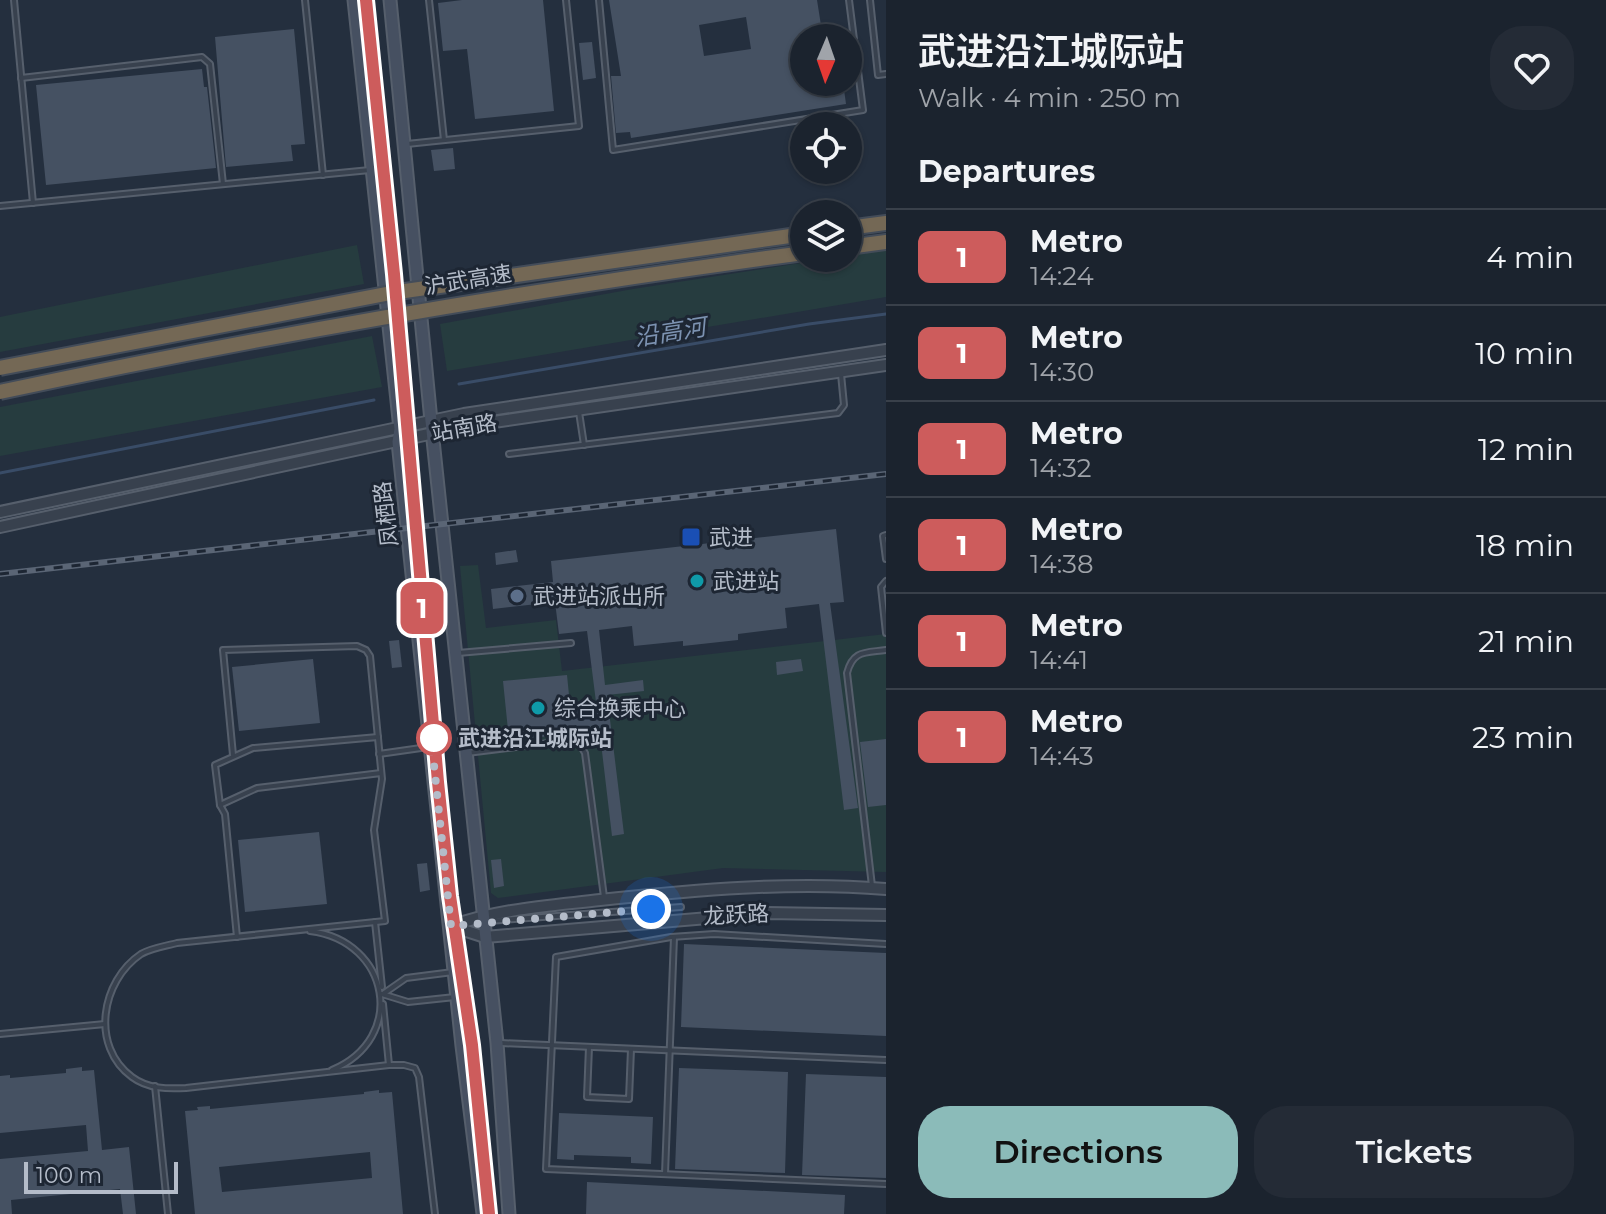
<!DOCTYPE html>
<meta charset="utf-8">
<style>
body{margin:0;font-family:Montserrat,"Noto Sans SC",sans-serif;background:#242b36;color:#f1f3f6;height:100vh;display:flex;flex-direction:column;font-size:30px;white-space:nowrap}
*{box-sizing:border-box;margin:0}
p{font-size:26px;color:#a0a4aa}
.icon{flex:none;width:44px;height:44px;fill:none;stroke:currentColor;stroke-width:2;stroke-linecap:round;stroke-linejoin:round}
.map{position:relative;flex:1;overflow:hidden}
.sheet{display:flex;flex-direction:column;background:#1b232e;width:720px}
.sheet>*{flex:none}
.badge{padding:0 16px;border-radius:12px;font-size:28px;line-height:52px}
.needle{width:52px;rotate:182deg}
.buttons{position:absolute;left:790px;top:24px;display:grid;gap:16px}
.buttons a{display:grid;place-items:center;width:72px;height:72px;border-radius:50%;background:#1b232e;box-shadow:0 2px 6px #0004,0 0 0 2px #39404a;font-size:40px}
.scale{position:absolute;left:24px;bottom:20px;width:154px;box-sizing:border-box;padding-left:8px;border:4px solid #b4bcc9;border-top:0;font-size:22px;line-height:28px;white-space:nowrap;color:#b4bcc9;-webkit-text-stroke:6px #1d2633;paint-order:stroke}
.you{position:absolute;width:40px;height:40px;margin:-20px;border:6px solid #fff;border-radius:50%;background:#1a73e8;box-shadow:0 0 0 12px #1a73e833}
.map>.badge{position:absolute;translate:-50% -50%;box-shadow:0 0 0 4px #fff}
h2{padding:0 32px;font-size:30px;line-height:72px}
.round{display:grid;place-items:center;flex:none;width:84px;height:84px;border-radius:32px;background:#242b36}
.headline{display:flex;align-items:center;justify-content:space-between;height:136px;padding:0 32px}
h1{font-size:38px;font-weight:600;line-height:60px}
.primary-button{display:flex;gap:16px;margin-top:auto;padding:16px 32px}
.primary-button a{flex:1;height:92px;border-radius:32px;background:#8bbbb9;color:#111;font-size:32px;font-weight:600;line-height:92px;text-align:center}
.primary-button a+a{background:#242b36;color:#f1f3f6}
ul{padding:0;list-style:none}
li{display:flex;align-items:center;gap:24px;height:96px;padding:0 32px;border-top:2px solid #39404a}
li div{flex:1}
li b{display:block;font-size:30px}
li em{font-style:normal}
li .badge{min-width:88px;font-weight:700;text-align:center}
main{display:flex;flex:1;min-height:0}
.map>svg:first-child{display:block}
</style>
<main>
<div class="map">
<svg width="886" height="1214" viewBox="0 0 886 1214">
<rect width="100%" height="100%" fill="#242f3e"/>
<g fill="#263c3f">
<polygon points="357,245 364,284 0,352 0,317"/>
<polygon points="886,250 886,297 447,371 440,324 633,289"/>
<polygon points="372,336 382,387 0,456 0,407"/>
<polygon points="478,565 486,628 556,620 562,671 886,634 886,872 723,868 498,898 491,893 460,566"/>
</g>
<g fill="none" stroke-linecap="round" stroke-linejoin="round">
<g stroke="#394c67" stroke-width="3">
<polyline points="459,384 809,324 886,314"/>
<polyline points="0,473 374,400"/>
</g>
</g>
<g fill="#455162" fill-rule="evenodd">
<polygon points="462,0 543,0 554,111 475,119 467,49 443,51 438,3"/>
<path d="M609 0H817L823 38H804V82H843L846 104 631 138 630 132 616 133 611 76H621ZM746 17 751 49 704 56 699 25Z"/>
<polygon points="294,29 305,144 291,145 293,161 226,167 215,37"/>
<polygon points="592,42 596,78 583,80 579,43"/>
<polygon points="202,69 204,87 207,87 216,168 46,185 36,85"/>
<polygon points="453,148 455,169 434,171 431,150"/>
<polygon points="836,529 844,602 830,603 858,808 844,810 819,604 785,608 787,628 738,634 738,640 683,646 683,641 634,646 632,626 599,630 605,685 643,680 644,691 607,695 624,834 612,836 599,726 573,730 573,734 509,740 503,681 567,675 570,705 596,702 587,631 559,634 555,602 493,609 491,589 553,582 551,561"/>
<polygon points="516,550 518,562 496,565 495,553"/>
<polygon points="399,640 402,667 392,668 389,641"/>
<polygon points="313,659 320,723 239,731 232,667"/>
<polygon points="801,659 803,671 777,675 776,662"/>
<polygon points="886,739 886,805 868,807 860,742"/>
<polygon points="319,832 327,904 245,912 238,840"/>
<polygon points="501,859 504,886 494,888 491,860"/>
<polygon points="427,863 430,890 420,892 417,864"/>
<polygon points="684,944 886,953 886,1036 681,1027"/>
<polygon points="82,1067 82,1071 94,1070 102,1150 129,1147 136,1214 123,1214 120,1189 11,1200 12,1214 0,1214 0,1159 88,1151 86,1125 0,1133 0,1076 10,1075 10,1078 66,1073 66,1069"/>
<polygon points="679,1068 788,1072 785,1173 675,1169"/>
<polygon points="806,1074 886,1077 886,1178 802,1175"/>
<path d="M379 1090V1093L392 1092 403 1214H195L185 1111 198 1110 197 1107 210 1106V1109L364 1094V1092ZM370 1152 372 1178 222 1192 219 1167Z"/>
<polygon points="559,1113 653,1117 651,1164 631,1163 631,1157 574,1155 574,1160 557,1159"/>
<polygon points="587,1182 845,1195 844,1214 586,1214"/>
</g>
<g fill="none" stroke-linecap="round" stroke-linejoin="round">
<g stroke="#565f6c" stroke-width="8">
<g id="service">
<polyline points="14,0 33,203"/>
<polyline points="305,0 323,175"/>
<polyline points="429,0 444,140"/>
<polyline points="599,0 613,150 863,110 849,0"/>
<polyline points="870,0 878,75 886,74"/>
<polyline points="21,78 202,57 210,64 223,184"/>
<polyline points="407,144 579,126 566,0"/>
<polyline points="0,206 370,170"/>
<polyline points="579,412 584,445"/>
<polyline points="509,454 838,413 844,405 841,374"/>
<polyline points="886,535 883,536 886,559"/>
<polyline points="886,581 881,587 886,633"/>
<polyline points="458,653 571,643"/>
<polyline points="378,737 253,748 215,765 220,805 257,788 381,773"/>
<polyline points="467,753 573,740 579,743 585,753 604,897"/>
<polyline points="379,754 428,747"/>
<path d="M233 755 223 650 357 646 366 650 370 656 382 779 374 830 385 921 177 943C166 946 151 948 141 954 101 981 90 1046 132 1077 148 1089 168 1089 186 1088L389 1065H404L415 1068 419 1077 435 1214"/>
<polyline points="220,805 225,814 237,937"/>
<path d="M872 886 847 673C853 650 865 653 886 650"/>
<polyline points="488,921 681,907"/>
<polyline points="375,922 382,987"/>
<path d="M310 931C390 941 408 1038 332 1070"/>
<polyline points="886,944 714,934 671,937 556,957 546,1169 886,1184"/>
<polyline points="382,994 408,1002 455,997"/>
<polyline points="383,994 406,978 453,972"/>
<polyline points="383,1004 389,1065"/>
<polyline points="0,1034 105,1024"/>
<polyline points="501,1043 886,1060"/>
<polyline points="589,1047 587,1097 629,1099 631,1049"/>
<polyline points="155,1086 168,1214"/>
<polyline points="665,1174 674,937"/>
</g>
</g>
<g stroke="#565f6c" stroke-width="14">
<g id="tertiary">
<polyline points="0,512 464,414 886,350"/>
<polyline points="0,527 466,426 886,365"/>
<path d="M451 926C499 909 549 906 600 900 694 890 791 881 886 889"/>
<polyline points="451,926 485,937 767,913 886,915"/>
</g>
</g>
<g stroke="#565f6c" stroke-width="15">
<g id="secondary">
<polyline points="354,0 400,429 398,442 462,1046 483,1214"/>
<polyline points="390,0 431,421 497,1043 509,1214"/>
</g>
</g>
<g stroke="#434c59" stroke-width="18">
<g id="motorway">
<polyline points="848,228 886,223"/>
<polyline points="848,247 886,242"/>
</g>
</g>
<use href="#service" stroke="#38414e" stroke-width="4"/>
<use href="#tertiary" stroke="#38414e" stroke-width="10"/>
<use href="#secondary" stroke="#465061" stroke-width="11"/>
<use href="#motorway" stroke="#746855" stroke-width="14"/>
<g stroke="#5a6575" stroke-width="6">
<polyline id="rail" points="0,574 886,474"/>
</g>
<use href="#rail" stroke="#1d2633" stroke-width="3" stroke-dasharray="9" stroke-linecap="butt"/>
<g stroke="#434c59" stroke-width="18" stroke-linecap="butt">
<g id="motorway-bridge">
<polyline points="0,368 391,293 804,234"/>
<path d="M0 392C266 335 534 289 804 253"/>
</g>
</g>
<use href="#motorway-bridge" stroke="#746855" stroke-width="14"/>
</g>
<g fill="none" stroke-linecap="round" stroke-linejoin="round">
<g stroke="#fff" stroke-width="18">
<polyline id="line" points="366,0 394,274 438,782 450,896 472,1045 489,1214"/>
</g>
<use href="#line" stroke="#cd5c5c" stroke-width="12"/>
<polyline stroke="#b4bcc9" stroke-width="8" stroke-dasharray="0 14.4" points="434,738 432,746 451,926 651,909"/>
</g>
<rect fill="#1a4fb4" stroke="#1d2633" stroke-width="3" x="681" y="527" width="20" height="20" rx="4"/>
<g fill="#0f9aa8" stroke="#1d2633" stroke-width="3">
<circle cx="697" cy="581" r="8"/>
<circle cx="538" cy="708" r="8"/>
</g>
<circle fill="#5c6f8a" stroke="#1d2633" stroke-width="3" cx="517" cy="596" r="8"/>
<circle fill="#fff" stroke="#cd5c5c" stroke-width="4" cx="434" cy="738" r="16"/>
<g text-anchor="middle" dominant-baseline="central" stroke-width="6" stroke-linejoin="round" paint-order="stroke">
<g font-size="22" fill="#b4bcc9" stroke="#1d2633">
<text transform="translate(468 280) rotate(-9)">沪武高速</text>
<text transform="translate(464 428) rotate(-10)">站南路</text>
<text transform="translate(386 514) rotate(-97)">凤栖路</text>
<text transform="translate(736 915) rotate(-3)">龙跃路</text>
</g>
<g font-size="22" fill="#b4bcc9" stroke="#1d2633" text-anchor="start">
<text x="709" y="537">武进</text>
<text x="713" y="581">武进站</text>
<text x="533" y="596">武进站派出所</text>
<text x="554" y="708">综合换乘中心</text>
</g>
<g font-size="22" font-weight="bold" fill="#b4bcc9" stroke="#1d2633" text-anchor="start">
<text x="458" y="738">武进沿江城际站</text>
</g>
<g font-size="24" font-style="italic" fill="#7c92b1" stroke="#1d2633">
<text transform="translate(670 332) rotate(-9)">沿高河</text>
</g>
</g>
</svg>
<div class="buttons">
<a><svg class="needle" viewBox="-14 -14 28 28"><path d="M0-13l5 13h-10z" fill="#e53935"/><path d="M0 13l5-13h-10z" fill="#a0a4aa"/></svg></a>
<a><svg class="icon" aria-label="locate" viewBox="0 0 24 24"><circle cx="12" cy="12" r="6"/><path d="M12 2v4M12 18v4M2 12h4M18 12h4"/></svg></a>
<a><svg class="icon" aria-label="layers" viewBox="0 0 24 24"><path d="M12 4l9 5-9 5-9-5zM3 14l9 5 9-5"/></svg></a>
</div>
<div class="scale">100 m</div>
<div class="you" style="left:651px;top:909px"></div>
<b class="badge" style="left:422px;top:608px;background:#cd5c5c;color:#fff">1</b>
</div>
<section class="sheet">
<div class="headline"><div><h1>武进沿江城际站</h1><p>Walk · 4 min · 250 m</p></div><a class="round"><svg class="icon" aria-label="heart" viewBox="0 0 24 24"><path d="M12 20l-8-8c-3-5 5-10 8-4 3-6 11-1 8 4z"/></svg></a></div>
<h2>Departures</h2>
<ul>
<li><span class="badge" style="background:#cd5c5c;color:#fff">1</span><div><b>Metro</b><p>14:24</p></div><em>4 min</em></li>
<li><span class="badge" style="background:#cd5c5c;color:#fff">1</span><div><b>Metro</b><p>14:30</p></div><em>10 min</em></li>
<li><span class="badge" style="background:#cd5c5c;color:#fff">1</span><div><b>Metro</b><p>14:32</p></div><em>12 min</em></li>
<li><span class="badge" style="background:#cd5c5c;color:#fff">1</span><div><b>Metro</b><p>14:38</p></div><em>18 min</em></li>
<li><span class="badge" style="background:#cd5c5c;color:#fff">1</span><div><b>Metro</b><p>14:41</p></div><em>21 min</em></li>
<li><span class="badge" style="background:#cd5c5c;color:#fff">1</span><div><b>Metro</b><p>14:43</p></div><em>23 min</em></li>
</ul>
<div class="primary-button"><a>Directions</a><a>Tickets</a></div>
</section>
</main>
